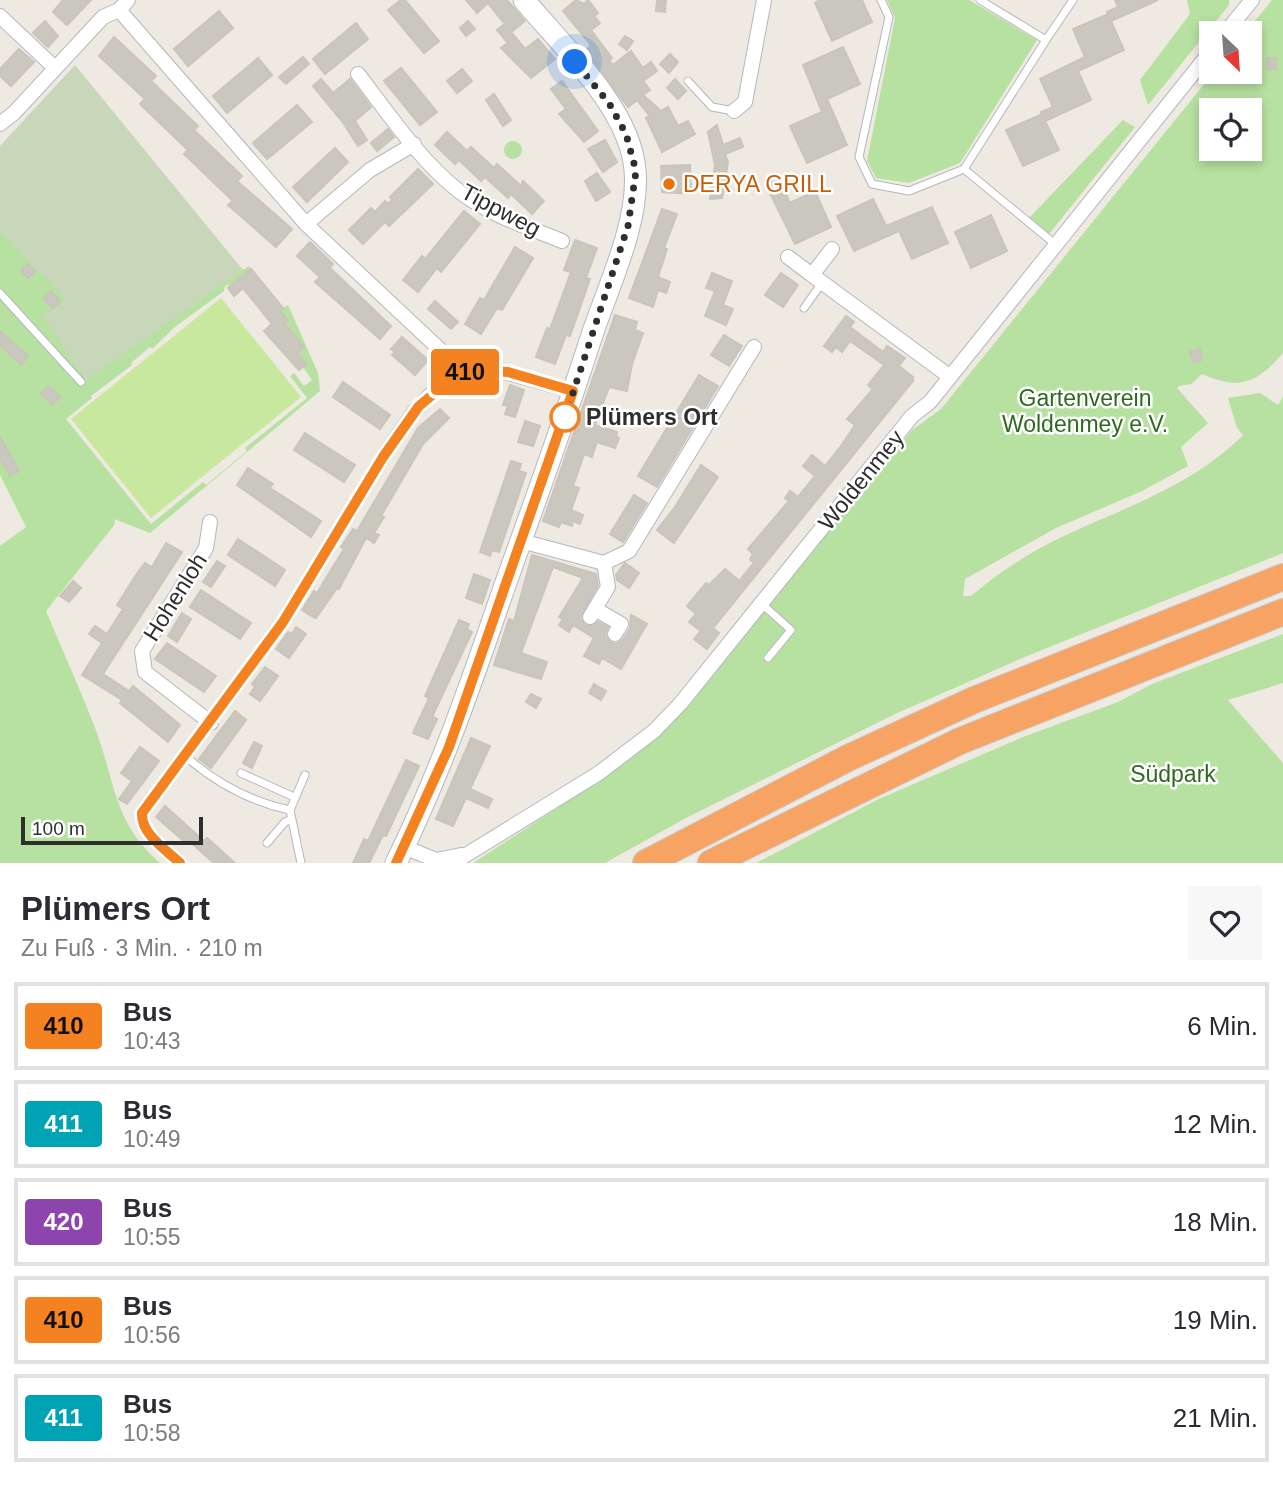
<!DOCTYPE html>
<html lang="de">
<meta charset="utf-8">
<style>
body{margin:0;font-family:Arial,sans-serif;background:#f7f7f7;color:#2b2b33;height:100vh;display:flex;flex-direction:column;font-size:26px;white-space:nowrap}
*{box-sizing:border-box;margin:0}
p{font-size:23px;color:#7c7c81}
.icon{flex:none;width:38px;height:38px;fill:none;stroke:currentColor;stroke-width:2;stroke-linecap:round;stroke-linejoin:round}
.map{position:relative;height:863px;overflow:hidden}
.drawer{display:flex;flex-direction:column;background:#fff;flex:1}
.drawer>*{flex:none}
.badge{padding:0 14px;border-radius:5px;font-size:24px;line-height:46px}
.needle{width:46px;rotate:155deg}
.buttons{position:absolute;left:1199px;top:21px;display:grid;gap:14px}
.buttons a{display:grid;place-items:center;width:63px;height:63px;border-radius:0px;background:#fff;box-shadow:0 4px 10px #0003;font-size:35px}
.scale{position:absolute;left:21px;bottom:18px;width:182px;box-sizing:border-box;padding-left:7px;border:4px solid #2e2e2e;border-top:0;font-size:19px;line-height:24px;white-space:nowrap;color:#2e2e2e;-webkit-text-stroke:5px #fff;paint-order:stroke}
.you{position:absolute;width:35px;height:35px;margin:-18px;border:5px solid #fff;border-radius:50%;background:#1a73e8;box-shadow:0 0 0 10px #1a73e833}
.map>.badge{position:absolute;translate:-50% -50%;box-shadow:0 0 0 4px #fff}
.round{display:grid;place-items:center;flex:none;width:74px;height:74px;border-radius:0px;background:#f7f7f7}
.summary{display:flex;align-items:center;justify-content:space-between;height:119px;padding:0 21px}
h1{font-size:33px;font-weight:700;line-height:52px}
ul{padding:0;list-style:none}
li{display:flex;align-items:center;gap:21px;height:88px;margin:0 14px 10px;padding:0 7px;border:4px solid #e1e1e2;border-radius:0px}
li div{flex:1}
li b{display:block;font-size:26px}
li em{font-style:normal}
li .badge{min-width:77px;font-weight:700;text-align:center}
.map>svg:first-child{display:block}
</style>
<div class="map">
<svg width="1283" height="863" viewBox="0 0 1283 863">
<rect width="100%" height="100%" fill="#eee9e1"/>
<g fill="#b7e1a1" fill-rule="evenodd">
<polygon points="887,0 969,0 1037,40 960,163 909,183 876,178 867,161 895,18"/>
<polygon points="1187,0 1229,0 1229,5 1148,105 1140,80 1190,14"/>
<path d="M1272 0H1283V353C1257 383 1240 391 1202 374L1191 384 1179 386 1177 388 1208 423 1181 447 1188 466 1142 491 1056 528 965 579 963 596H971C1000 572 1031 551 1066 535 1129 506 1193 485 1243 435L1237 428 1228 398 1260 393 1278 405 1283 397V553L1027 656 895 714 684 819 605 863H473L602 779 778 593 912 430 941 409 1214 72H1250V33H1245ZM1211 110H1250V149H1211Z"/>
<polygon points="1123,120 1135,127 1049,234 1029,218"/>
<circle cx="513" cy="150" r="9"/>
<path d="M0 230 67 300 243 270 249 266 251 269 245 274 251 282 238 292 231 284 225 286 224 291 175 327 152 349 150 347 131 363 132 365 91 396 92 398 66 419 151 524 203 482 206 485 247 451 245 448 307 398 290 376 294 373 304 386 312 380 303 367 306 364 297 353 304 346 284 323 287 319 280 310 288 305 318 373 320 391 150 533 114 519 115 524 46 611C62 649 79 687 94 725 115 779 113 823 160 863H0V546L26 527 0 475Z"/>
<polygon points="1283,634 1283,683 1228,700 1283,763 1283,863 756,863 879,799 1023,737 1118,702 1152,684"/>
</g>
<polygon fill="#c8d7b9" points="75,65 243,270 86,380 43,316 66,300 0,230 0,146"/>
<polygon fill="#c8e89e" points="221,298 301,397 151,518 71,419"/>
<g fill="#cac7bf" stroke="#cac4bb" stroke-width="2">
<polygon points="63,0 91,0 67,25 53,12"/>
<polygon points="401,0 405,0 439,41 424,53 388,10"/>
<polygon points="466,0 507,0 525,21 511,32 525,49 538,39 555,59 531,78 501,48 508,43 497,30 505,24 488,3 477,13"/>
<polygon points="576,0 584,4 588,0 598,13 594,16 600,23 591,30 612,58 609,60 613,65 631,51 643,68 651,62 657,71 643,81 650,90 643,95 661,111 668,107 678,126 688,121 695,134 662,152 646,118 650,116 637,100 628,107 586,51 591,45 563,11"/>
<polygon points="657,0 666,1 665,12 656,11"/>
<polygon points="820,0 862,0 872,22 832,41 815,3"/>
<polygon points="1115,0 1158,0 1111,21 1124,50 1078,71 1091,100 1045,121 1059,150 1023,166 1006,130 1042,114 1044,119 1041,112 1053,107 1040,79 1085,57 1073,29 1108,14 1110,19 1107,12 1118,7"/>
<polygon points="219,11 233,28 188,66 174,49"/>
<polygon points="45,21 58,36 48,47 33,33"/>
<polygon points="468,21 475,29 466,36 460,28"/>
<polygon points="356,23 368,39 325,74 313,59"/>
<polygon points="625,36 633,41 627,50 619,44"/>
<polygon points="114,37 156,76 151,81 198,126 194,130 242,176 237,181 292,229 276,247 228,205 233,201 184,154 188,150 140,104 145,99 99,56"/>
<polygon points="843,47 860,84 827,99 847,145 807,163 790,126 822,112 803,65"/>
<polygon points="19,49 34,62 11,86 0,76 0,69"/>
<polygon points="670,54 678,62 669,73 660,64"/>
<polygon points="303,57 309,64 286,84 279,77"/>
<polygon points="258,58 272,75 227,113 213,96"/>
<rect x="1267" y="58" width="9" height="11"/>
<polygon points="401,68 437,112 420,125 384,81"/>
<polygon points="462,69 472,81 457,93 447,81"/>
<polygon points="321,79 333,93 350,79 371,107 355,121 367,140 358,146 342,121 313,86"/>
<polygon points="675,79 686,91 678,99 667,88"/>
<polygon points="562,81 598,131 584,142 559,114 566,109 551,89"/>
<polygon points="494,94 511,120 503,126 486,100"/>
<polygon points="297,105 312,122 267,159 253,143"/>
<polygon points="717,125 723,145 740,138 743,147 725,154 728,162 722,198 710,199 715,165 708,132"/>
<polygon points="388,129 394,137 377,151 371,143"/>
<polygon points="447,132 467,151 471,147 494,168 497,164 521,186 523,181 544,201 532,214 511,194 508,198 485,177 481,181 459,160 455,164 435,145"/>
<polygon points="605,140 617,162 603,172 588,149"/>
<polygon points="335,148 348,162 307,202 293,187"/>
<polygon points="690,165 691,194 662,192 661,166"/>
<polygon points="418,169 433,184 389,226 385,222 363,244 349,230 371,208 375,212 385,201 388,204 392,200 390,197"/>
<polygon points="597,173 610,192 596,201 585,181"/>
<polygon points="779,179 790,203 815,191 831,227 795,244 766,185"/>
<polygon points="873,199 886,226 932,207 948,243 912,259 899,231 854,251 837,216"/>
<polygon points="662,209 677,214 664,248 667,249 658,277 670,282 666,293 658,290 653,307 629,298"/>
<polygon points="464,211 480,224 441,272 437,268 418,292 403,280 422,256 425,259"/>
<polygon points="991,215 1007,251 971,268 955,232"/>
<polygon points="575,240 597,248 586,278 590,279 570,336 566,335 555,364 536,357 547,328 550,329 571,272 564,270"/>
<polygon points="310,242 333,264 330,268 391,326 380,339 315,282 320,277 297,256"/>
<polygon points="515,247 533,258 502,310 497,308 481,334 465,324 480,298 484,300"/>
<polygon points="28,264 35,271 28,278 21,271"/>
<polygon points="251,269 283,308 280,310 287,320 284,323 304,347 297,353 306,364 299,370 264,331 272,324 243,288 234,296 228,288"/>
<polygon points="712,273 732,281 723,305 733,309 726,325 705,316 715,291 706,288"/>
<polygon points="781,273 798,285 783,307 765,295"/>
<polygon points="51,291 60,301 53,308 44,299"/>
<polygon points="435,301 458,322 451,329 428,309"/>
<polygon points="615,315 637,322 635,330 643,333 632,364 627,391 609,387 595,425 617,432 616,437 619,438 615,448 597,442 592,457 584,454 573,486 579,488 571,510 583,515 580,524 573,521 572,526 561,522 559,527 543,521"/>
<polygon points="846,316 854,322 850,327 883,352 887,346 905,358 899,366 913,377 913,381 713,628 719,633 707,649 694,639 701,631 689,622 696,614 687,606 706,583 709,585 725,569 746,586 740,580 754,563 750,559 753,554 748,549 789,501 785,498 790,491 798,497 815,476 803,466 812,455 825,466 841,446 855,425 847,419 873,389 868,385 884,365 850,341 842,352 836,347 832,352 824,346"/>
<polygon points="0,331 28,356 21,365 0,344"/>
<polygon points="724,335 742,346 729,366 711,355"/>
<polygon points="402,337 428,360 415,375 392,355 395,352 391,349"/>
<polygon points="1200,349 1202,360 1193,362 1190,352"/>
<polygon points="699,375 718,386 657,487 638,476"/>
<polygon points="343,382 390,415 380,429 333,397"/>
<polygon points="510,385 524,390 515,417 505,414 508,406 503,405"/>
<polygon points="49,386 60,397 52,405 41,393"/>
<polygon points="440,409 449,418 423,444 381,516 384,517 374,533 379,535 374,543 366,538 339,589 337,588 316,618 313,617 302,610 314,591 317,593 344,549 341,547 353,529 357,531 418,428"/>
<polygon points="525,421 540,426 533,446 518,442"/>
<polygon points="305,433 355,465 344,482 294,450"/>
<polygon points="0,437 19,471 10,476 0,458"/>
<polygon points="511,461 521,464 519,471 526,473 499,552 492,550 490,556 480,552"/>
<polygon points="701,465 718,477 674,543 657,530 675,507"/>
<polygon points="248,468 273,484 270,488 321,521 311,537 237,485"/>
<polygon points="634,495 647,503 623,542 610,534"/>
<polygon points="238,539 285,570 275,586 228,555"/>
<polygon points="166,543 182,552 103,674 129,691 133,686 180,725 168,742 120,703 122,700 82,675 102,643 89,634 95,626 107,634 123,609 117,605 138,572 145,563 152,567"/>
<polygon points="532,555 596,574 598,585 580,618 586,626 598,622 608,627 605,635 610,642 616,644 623,639 630,628 631,615 647,624 621,669 602,658 599,664 584,656 594,638 573,625 569,632 559,625 563,619 559,617 583,578 553,567 521,653 547,662 541,679 494,665 509,619 514,621"/>
<polygon points="217,561 225,566 211,587 203,582"/>
<polygon points="625,563 639,573 629,588 617,580 616,575"/>
<polygon points="474,574 490,580 482,604 466,598"/>
<polygon points="73,581 81,588 69,602 60,596"/>
<polygon points="201,590 251,623 240,639 190,607"/>
<polygon points="182,613 191,619 177,642 168,636"/>
<polygon points="459,620 469,624 467,629 472,632 432,717 437,719 428,739 413,733 429,698 425,696"/>
<polygon points="296,627 306,634 289,658 276,649 288,632 292,634"/>
<polygon points="167,643 216,676 204,692 155,659"/>
<polygon points="265,667 278,676 260,701 250,694 255,687 252,684"/>
<polygon points="594,684 606,691 601,700 589,693"/>
<polygon points="531,694 541,699 536,708 526,702"/>
<polygon points="235,711 246,720 211,768 199,759"/>
<polygon points="471,738 490,746 470,789 492,799 488,808 466,798 453,826 436,819"/>
<polygon points="254,742 262,746 252,768 243,763"/>
<polygon points="140,747 159,761 127,804 119,799 132,781 121,773"/>
<polygon points="406,760 419,766 386,836 383,835 369,863 353,863 364,839 368,841"/>
<polygon points="165,806 204,841 207,838 235,863 214,863 188,840 186,843 156,817"/>
</g>
<g fill="none" stroke-linecap="round" stroke-linejoin="round">
<g stroke="#b5b7c0" stroke-width="9">
<g id="lane">
<polyline points="881,0 889,17 859,157 872,184 909,191 964,169"/>
<polyline points="980,0 1046,40 1073,0"/>
<polyline points="1046,40 964,169 1055,244"/>
<polyline points="688,81 712,107 734,111"/>
<polyline points="0,293 81,382"/>
<polyline points="804,308 822,283"/>
<polyline points="762,604 791,630 768,658"/>
<path d="M185 756C215 782 251 802 290 810"/>
<polyline points="241,773 294,797"/>
<polyline points="267,843 285,822 290,820"/>
<polyline points="301,863 290,810 305,775"/>
</g>
</g>
<g stroke="#b5b7c0" stroke-width="16">
<g id="street">
<polyline points="119,10 306,224 449,358 459,373"/>
<polyline points="0,16 55,68"/>
<polyline points="1225,33 1252,0"/>
<path d="M358 74C389 114 419 160 460 192 490 215 527 227 562 241"/>
<polyline points="734,111 745,102 764,0"/>
<polyline points="0,124 14,113 103,17 119,10 128,0"/>
<polyline points="306,224 370,170 414,144"/>
<polyline points="788,257 812,275 832,249"/>
<polyline points="812,275 949,376"/>
<polyline points="210,522 206,548 142,651 145,672 211,723"/>
<polyline points="521,541 604,563 629,551 754,347"/>
<polyline points="595,609 621,624 615,634"/>
<polyline points="590,617 608,587 604,563"/>
<polyline points="404,847 436,860 461,855"/>
<path d="M180 863C165 849 141 834 142 813L283 622 383 457 414 412 434 391 459 373 494 369 573 391"/>
<polyline points="453,863 599,773 654,731 681,703 912,416 930,402 1211,51"/>
</g>
</g>
<g stroke="#b5b7c0" stroke-width="23">
<path id="secondary" d="M396 863C440 774 472 681 504 588 534 504 564 422 591 338 607 289 640 222 635 170 630 108 562 46 524 0"/>
</g>
<g stroke="#c9c9c9" stroke-width="28">
<g id="highway">
<polyline points="646,863 848,758 974,700 1283,577"/>
<polyline points="711,863 960,741 1283,612"/>
</g>
</g>
<use href="#lane" stroke="#fff" stroke-width="7"/>
<use href="#street" stroke="#fff" stroke-width="14"/>
<use href="#secondary" stroke="#fff" stroke-width="21"/>
<use href="#highway" stroke="#f7a364" stroke-width="26"/>
</g>
<g fill="none" stroke-linecap="round" stroke-linejoin="round">
<g stroke="#fff" stroke-width="16">
<path id="line" d="M180 863C165 849 141 834 142 813L283 622 383 457 419 406 454 377 477 370 508 372 573 391 449 747 396 863"/>
</g>
<use href="#line" stroke="#f58220" stroke-width="10"/>
<polyline stroke="#2e2e2e" stroke-width="7" stroke-dasharray="0 12.6" points="565,417 628,226 636,171 626,134 609,103 575,62"/>
</g>
<circle fill="#e8710a" stroke="#fff" stroke-width="2.5" cx="669" cy="184" r="7"/>
<circle fill="#fff" stroke="#f58220" stroke-width="3.5" cx="565" cy="417" r="14"/>
<g text-anchor="middle" dominant-baseline="central" stroke-width="5" stroke-linejoin="round" paint-order="stroke">
<g font-size="23" fill="#c56008" stroke="#fff" text-anchor="start">
<text x="683" y="184">DERYA GRILL</text>
</g>
<g font-size="23" fill="#2e2e2e" stroke="#fff">
<text transform="translate(501 210) rotate(28)">Tippweg</text>
<text transform="translate(861 480) rotate(-51)">Woldenmey</text>
<text transform="translate(175 597) rotate(-58)">Hohenloh</text>
</g>
<g font-size="23" fill="#2f691f" stroke="#fff">
<text x="1085" y="398">Gartenverein<tspan x="1085" dy="26">Woldenmey e.V.</tspan></text>
<text x="1173" y="774">Südpark</text>
</g>
<g font-size="23" font-weight="bold" fill="#2e2e2e" stroke="#fff" text-anchor="start">
<text x="586" y="417">Plümers Ort</text>
</g>
</g>
</svg>
<div class="buttons">
<a><svg class="needle" viewBox="-14 -14 28 28"><path d="M0-13l5 13h-10z" fill="#e53935"/><path d="M0 13l5-13h-10z" fill="#7c7c81"/></svg></a>
<a><svg class="icon" aria-label="locate" viewBox="0 0 24 24"><circle cx="12" cy="12" r="6"/><path d="M12 2v4M12 18v4M2 12h4M18 12h4"/></svg></a>
</div>
<div class="scale">100 m</div>
<div class="you" style="left:575px;top:62px"></div>
<b class="badge" style="left:465px;top:372px;background:#f58220;color:#111">410</b>
</div>
<section class="drawer">
<div class="summary"><div><h1>Plümers Ort</h1><p>Zu Fuß · 3 Min. · 210 m</p></div><a class="round"><svg class="icon" aria-label="heart" viewBox="0 0 24 24"><path d="M12 20l-8-8c-3-5 5-10 8-4 3-6 11-1 8 4z"/></svg></a></div>
<ul>
<li><span class="badge" style="background:#f58220;color:#111">410</span><div><b>Bus</b><p>10:43</p></div><em>6 Min.</em></li>
<li><span class="badge" style="background:#00a3b4;color:#fff">411</span><div><b>Bus</b><p>10:49</p></div><em>12 Min.</em></li>
<li><span class="badge" style="background:#8e44ad;color:#fff">420</span><div><b>Bus</b><p>10:55</p></div><em>18 Min.</em></li>
<li><span class="badge" style="background:#f58220;color:#111">410</span><div><b>Bus</b><p>10:56</p></div><em>19 Min.</em></li>
<li><span class="badge" style="background:#00a3b4;color:#fff">411</span><div><b>Bus</b><p>10:58</p></div><em>21 Min.</em></li>
</ul>
</section>
